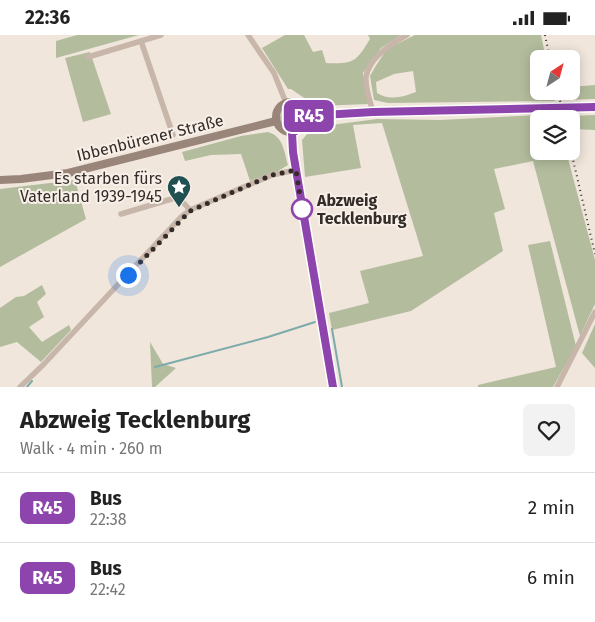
<!DOCTYPE html>
<meta charset="utf-8">
<style>
body{margin:0;font-family:"Fira Sans",sans-serif;background:#f2f2f2;color:#222;height:100vh;display:flex;flex-direction:column;font-size:19px;white-space:nowrap}
*{box-sizing:border-box;margin:0}
p{font-size:16px;color:#767676}
.icon{flex:none;width:28px;height:28px;fill:none;stroke:currentColor;stroke-width:2;stroke-linecap:round;stroke-linejoin:round}
.map{position:relative;height:352px;overflow:hidden}
.side{display:flex;flex-direction:column;background:#fff;flex:1}
.side>*{flex:none}
.badge{padding:0 10px;border-radius:8px;font-size:18px;line-height:32px}
.needle{width:32px;rotate:36deg}
.controls{position:absolute;left:530px;top:15px;display:grid;gap:10px}
.controls a{display:grid;place-items:center;width:50px;height:50px;border-radius:8px;background:#fff;box-shadow:0 2px 12px #0003;font-size:25px}
.you{position:absolute;width:25px;height:25px;margin:-12px;border:4px solid #fff;border-radius:50%;background:#1a73e8;box-shadow:0 0 0 8px #1a73e833}
.map>.badge{position:absolute;translate:-50% -50%;box-shadow:0 0 0 2px #fff}
.round{display:grid;place-items:center;flex:none;width:52px;height:52px;border-radius:8px;background:#f2f2f2}
.summary{display:flex;align-items:center;justify-content:space-between;height:85px;padding:0 20px}
h1{font-size:24px;font-weight:700;line-height:38px}
ul{padding:0;list-style:none}
li{display:flex;align-items:center;gap:15px;height:70px;padding:0 20px;border-top:1px solid #e0e0e0}
li div{flex:1}
li b{display:block;font-size:19px}
li em{font-style:normal}
li .badge{min-width:55px;font-weight:700;text-align:center}
.status{display:flex;justify-content:space-between;align-items:center;height:35px;padding:0 25px;background:#fff;direction:ltr}
.status svg{height:14px;fill:currentColor}
.map>svg:first-child{display:block}
</style>
<div class="status"><b>22:36</b><svg viewBox="0 0 49 12"><path d="M0 12V9h3v3zM5 12V6h3v6zM10 12V3h3v9zM15 12V0h3v12zM26 1h20v11H26zM47 4h2v5h-2z"/></svg></div>
<div class="map">
<svg width="595" height="352" viewBox="0 0 595 352">
<rect width="100%" height="100%" fill="#f0e6dc"/>
<g fill="#b3bd9d" fill-rule="evenodd">
<polygon points="77,0 139,0 56,23 56,6"/>
<path d="M285 0H304L313 17 322 15 326 28C354 29 356 27 370 4L368 0H401L381 13 363 38 369 69 316 71 291 54H288L262 13Z"/>
<path d="M415 0H541L546 24H539V56H553L555 66 388 68 374 65 370 41 375 32 385 17 393 11ZM413 36 416 57C403 62 389 66 377 58L376 47 394 39Z"/>
<polygon points="90,17 111,79 83,87 65,23"/>
<polygon points="595,50 595,64 564,65 562,56 571,56 571,52"/>
<circle cx="291" cy="83" r="11"/>
<polygon points="558,79 559,84 539,84 539,116 566,116 595,225 595,269 580,301 533,126 494,134 505,174 494,178 503,216 411,276 332,295 329,278 369,268 360,236 423,221 382,88 353,90 361,133 305,142 302,105 309,97 316,92 377,84 440,85"/>
<polygon points="595,80 595,95 571,94 571,84 567,84 567,81"/>
<path d="M268 97C283 101 284 116 288 130L278 136 250 146 241 119 211 120 185 126 182 117 241 101Z"/>
<polygon points="75,145 86,184 0,232 0,154"/>
<polygon points="550,206 576,311 553,352 478,352 478,350 556,332 528,210"/>
<polygon points="42,250 46,259 37,267 44,282 29,292 42,307 69,290 71,295 41,327 17,307 0,312 0,273 16,262 24,261"/>
<polygon points="595,289 595,333 582,318"/>
<polygon points="150,307 163,329 176,333 155,352 152,352"/>
</g>
<g fill="none" stroke-linecap="round" stroke-linejoin="round">
<g stroke="#7daaaa" stroke-width="2">
<polyline points="332,294 342,352"/>
<polyline points="155,332 268,302 315,287"/>
<polyline points="27,352 32,346"/>
</g>
<g stroke="#c7b6a9" stroke-width="5.5">
<polyline points="248,0 274,38 286,68"/>
<polyline points="141,6 173,100"/>
<polyline points="88,22 161,0"/>
<path d="M373 77C370 66 365 52 366 42 369 23 392 8 407 0"/>
<polyline points="121,179 175,163 180,164 190,175"/>
<polyline points="20,352 43,330 180,183 190,175 272,140 296,135"/>
<polyline points="557,352 595,277"/>
</g>
<polyline stroke="#c7b6a9" stroke-width="7" points="292,97 302,174 333,352"/>
<g stroke="#9a857a" stroke-width="8">
<circle cx="291" cy="82" r="15"/>
<polyline points="306,81 373,77 595,72"/>
<polyline points="0,145 21,144 68,138 276,86"/>
</g>
<g stroke="#342c28" stroke-width="2" stroke-dasharray="1 4" stroke-linecap="butt">
<polyline points="545,0 550,24"/>
<polyline points="558,56 564,84"/>
<polyline points="571,116 595,219"/>
</g>
</g>
<g fill="none" stroke-linecap="round" stroke-linejoin="round">
<g stroke="#fff" stroke-width="11">
<path id="line" d="M333 352 293 117 292 97C301 95 305 90 306 81L373 77 595 72"/>
</g>
<use href="#line" stroke="#8e44ad" stroke-width="8"/>
<polyline stroke="#342c28" stroke-width="5" stroke-dasharray="0 9" points="128,240 190,176 272,140 296,135 302,174"/>
</g>
<defs>
<g id="sight-pin" transform="scale(1.25)"><path d="M0 17L-7.5 6A9.5 9.5 0 1 1 7.5 6Z" fill="#215052" stroke="#f8f0e8"/><path d="M0-6L1.8-2.2L6-1.7L2.9 1.2L3.7 5.4L0 3.3L-3.7 5.4L-2.9 1.2L-6-1.7L-1.8-2.2Z" fill="#fff"/></g>
</defs>
<g fill-rule="evenodd">
<use href="#sight-pin" x="179" y="152"/>
</g>
<circle fill="#fff" stroke="#8e44ad" stroke-width="2.5" cx="302" cy="174" r="10"/>
<g text-anchor="middle" dominant-baseline="central" stroke-width="4" stroke-linejoin="round" paint-order="stroke">
<g font-size="16" fill="#342c28" stroke="#f8f0e8">
<text transform="translate(150 103) rotate(-14)">Ibbenbürener Straße</text>
</g>
<g font-size="16" fill="#342c28" stroke="#f8f0e8" text-anchor="end">
<text x="162" y="143">Es starben fürs<tspan x="162" dy="18">Vaterland 1939-1945</tspan></text>
</g>
<g font-size="16" font-weight="bold" fill="#342c28" stroke="#f8f0e8" text-anchor="start">
<text x="317" y="165">Abzweig<tspan x="317" dy="18">Tecklenburg</tspan></text>
</g>
</g>
</svg>
<div class="controls">
<a><svg class="needle" viewBox="-14 -14 28 28"><path d="M0-13l5 13h-10z" fill="#e53935"/><path d="M0 13l5-13h-10z" fill="#767676"/></svg></a>
<a><svg class="icon" aria-label="layers" viewBox="0 0 24 24"><path d="M12 4l9 5-9 5-9-5zM3 14l9 5 9-5"/></svg></a>
</div>
<div class="you" style="left:128px;top:240px"></div>
<b class="badge" style="left:309px;top:81px;background:#8e44ad;color:#fff">R45</b>
</div>
<section class="side">
<div class="summary"><div><h1>Abzweig Tecklenburg</h1><p>Walk · 4 min · 260 m</p></div><a class="round"><svg class="icon" aria-label="heart" viewBox="0 0 24 24"><path d="M12 20l-8-8c-3-5 5-10 8-4 3-6 11-1 8 4z"/></svg></a></div>
<ul>
<li><span class="badge" style="background:#8e44ad;color:#fff">R45</span><div><b>Bus</b><p>22:38</p></div><em>2 min</em></li>
<li><span class="badge" style="background:#8e44ad;color:#fff">R45</span><div><b>Bus</b><p>22:42</p></div><em>6 min</em></li>
</ul>
</section>
